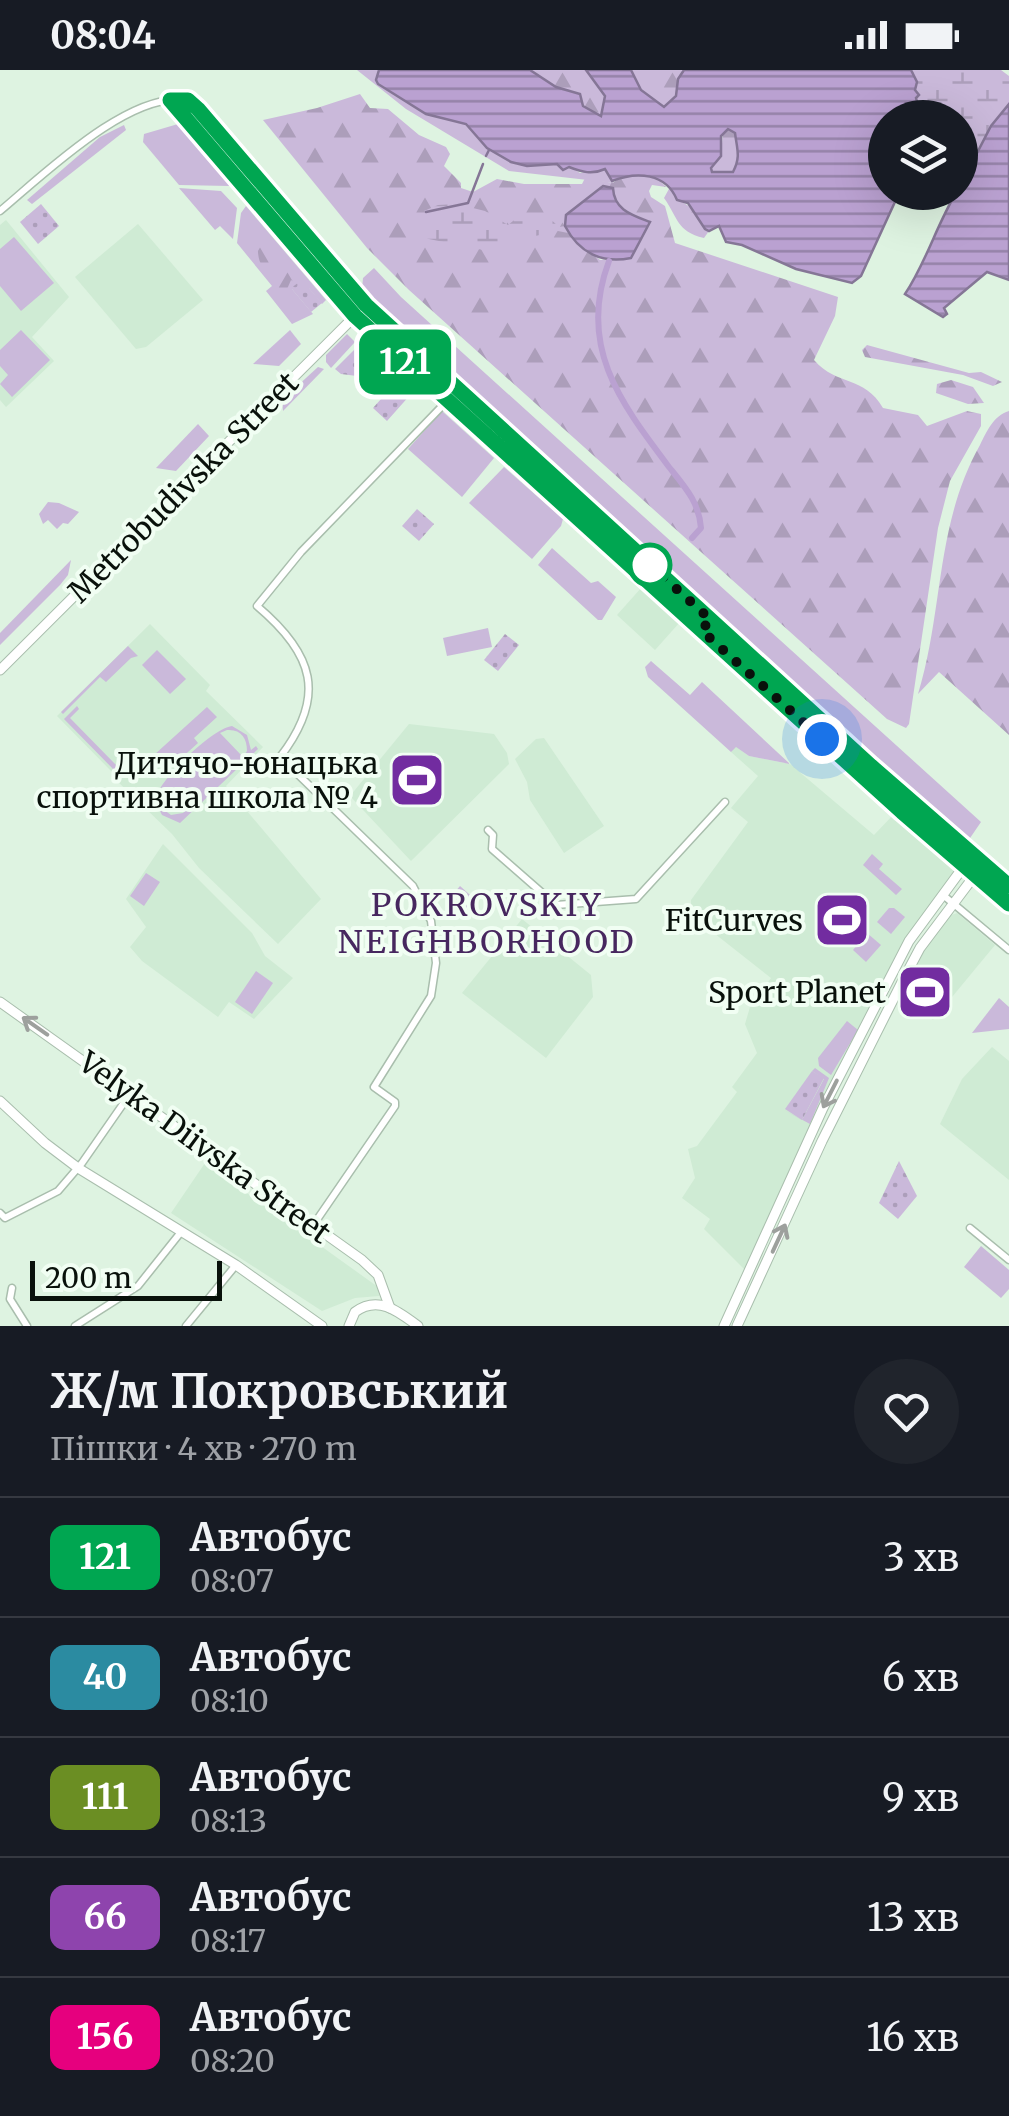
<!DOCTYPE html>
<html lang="uk">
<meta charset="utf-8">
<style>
body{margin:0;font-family:Merriweather,serif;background:#20242c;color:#f1f3f6;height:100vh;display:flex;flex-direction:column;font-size:38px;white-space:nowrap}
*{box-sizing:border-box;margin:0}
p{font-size:32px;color:#9ea1a6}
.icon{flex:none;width:55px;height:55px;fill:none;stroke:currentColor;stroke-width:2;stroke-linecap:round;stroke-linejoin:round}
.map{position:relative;height:1256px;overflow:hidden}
.panel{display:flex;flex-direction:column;background:#171b24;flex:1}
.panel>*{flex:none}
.badge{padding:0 20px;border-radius:15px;font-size:35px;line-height:65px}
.fabs{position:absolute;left:868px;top:30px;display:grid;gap:20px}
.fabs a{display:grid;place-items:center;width:110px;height:110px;border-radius:50%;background:#171b24;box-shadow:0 10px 40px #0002;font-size:50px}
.scale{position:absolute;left:30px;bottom:25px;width:192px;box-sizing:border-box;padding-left:10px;border:5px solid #09110b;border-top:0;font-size:28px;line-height:35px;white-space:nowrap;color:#09110b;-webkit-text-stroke:8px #f1fef3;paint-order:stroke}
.you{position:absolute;width:50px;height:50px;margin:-25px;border:8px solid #fff;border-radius:50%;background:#1a73e8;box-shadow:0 0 0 15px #1a73e833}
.map>.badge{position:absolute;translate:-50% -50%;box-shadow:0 0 0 5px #fff}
.round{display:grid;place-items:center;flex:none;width:105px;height:105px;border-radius:52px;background:#20242c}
.headline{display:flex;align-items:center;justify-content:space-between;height:170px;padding:0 50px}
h1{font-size:48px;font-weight:700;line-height:75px}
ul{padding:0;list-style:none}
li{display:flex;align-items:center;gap:30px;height:120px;padding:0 50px;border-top:2px solid #363941}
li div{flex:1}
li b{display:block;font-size:38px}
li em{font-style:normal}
li .badge{min-width:110px;font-weight:700;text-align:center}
.status{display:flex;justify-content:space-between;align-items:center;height:70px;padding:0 50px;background:#171b24;direction:ltr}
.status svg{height:28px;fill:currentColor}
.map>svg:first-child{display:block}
</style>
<div class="status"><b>08:04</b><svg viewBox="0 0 49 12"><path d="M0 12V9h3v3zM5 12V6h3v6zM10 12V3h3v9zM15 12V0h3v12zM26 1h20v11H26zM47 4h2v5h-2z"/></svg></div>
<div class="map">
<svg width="1009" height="1256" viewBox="0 0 1009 1256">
<defs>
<pattern id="forest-firs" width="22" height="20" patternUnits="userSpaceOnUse" patternTransform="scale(2.5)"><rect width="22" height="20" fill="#cab9da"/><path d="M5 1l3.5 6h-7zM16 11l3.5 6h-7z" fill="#ac9eba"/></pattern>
<pattern id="wetland-marsh" width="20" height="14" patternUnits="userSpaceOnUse" patternTransform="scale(2.5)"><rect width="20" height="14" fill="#cab9da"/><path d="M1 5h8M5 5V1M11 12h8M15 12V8" fill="none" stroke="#ac9eba"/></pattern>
<pattern id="park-dots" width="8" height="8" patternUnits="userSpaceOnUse" patternTransform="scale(2.5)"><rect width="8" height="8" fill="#cab9da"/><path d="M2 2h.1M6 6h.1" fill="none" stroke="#ac9eba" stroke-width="1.8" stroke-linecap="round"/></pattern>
<pattern id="water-rules" width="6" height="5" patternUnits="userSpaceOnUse" patternTransform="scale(2.5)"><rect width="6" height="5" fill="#baa1d1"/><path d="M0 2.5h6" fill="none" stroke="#9582a8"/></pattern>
</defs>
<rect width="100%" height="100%" fill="#def3e1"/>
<g fill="#cfebd4">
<polygon points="6,150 69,227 32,267 54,291 6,337 0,330 0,155"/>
<polygon points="138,154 203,230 146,277 136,279 75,207"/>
<polygon points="642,517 680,552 655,580 617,545"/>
<polygon points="150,554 210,615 206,621 263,677 226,716 321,829 278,874 199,798 172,764 116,710 113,703 57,646"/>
<polygon points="409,654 494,664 507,683 509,694 411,791 350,726"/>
<polygon points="544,668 604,756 564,783 530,730 527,712 515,689 536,669"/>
<polygon points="735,676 749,686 790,694 874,765 894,744 954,801 906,869 846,988 822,1026 822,1034 745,1200 704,1159 710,1149 682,1128 695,1108 688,1079 697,1076 737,1022 732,1017 757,983 745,954 750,937 771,908 691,845 691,830 748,752 731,738 758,706 731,682"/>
<polygon points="163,774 252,863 265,886 293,908 254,949 229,932 218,947 142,891 130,877 146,857 126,829"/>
<polygon points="957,843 995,875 933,950 899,926 923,879 949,846"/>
<polygon points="522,849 591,905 593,927 546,988 462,923"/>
<polygon points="992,977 1009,991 1009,1110 940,1054 962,1009"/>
<polygon points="205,1093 378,1217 379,1226 355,1228 322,1241 171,1143"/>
</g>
<g fill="#cab9da" fill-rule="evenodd">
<polygon points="357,0 379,0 376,11 378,14 426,44 466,54 488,78 518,95 557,94 563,99 569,96 580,103 605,99 614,113 509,101 406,39"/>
<polygon points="178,54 230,115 229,116 179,115 143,72 144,64"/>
<polygon points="124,55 126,60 32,134 27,130 100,67"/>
<polygon points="179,118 221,121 237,138 233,169 220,156 215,160"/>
<polygon points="246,136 326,230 322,234 302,210 292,219 313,244 292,254 266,221 272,216 237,173 241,143"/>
<polygon points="14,167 54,213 21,241 0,216 0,179"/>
<polygon points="374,198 401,227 981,752 968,771 362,219 363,208"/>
<polygon points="21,260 50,290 12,327 0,314 8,305 0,296 0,280"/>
<polygon points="290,260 301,274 279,296 253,294"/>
<polygon points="347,264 355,272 331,298 326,292 326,285"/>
<polygon points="318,297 324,299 283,341 282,330"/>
<polygon points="442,341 494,388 462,427 408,379"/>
<polygon points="198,354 209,366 176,401 156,398"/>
<polygon points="504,397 563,449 561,456 532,489 469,433"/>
<polygon points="48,432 59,433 79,442 68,454 63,453 57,459 48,450 43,454 39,444"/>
<polygon points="552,478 591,513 598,511 616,527 602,550 598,550 538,495"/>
<polygon points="71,490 68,505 60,515 0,575 0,563"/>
<polygon points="488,558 492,577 447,586 443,568"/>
<polygon points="128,576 138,586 131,588 106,612 100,607 63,644 61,642"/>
<polygon points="157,580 186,609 170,624 142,595"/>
<polygon points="651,591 690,625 702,612 790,694 749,686 736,677 731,682 648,607 645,597"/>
<polygon points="77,636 79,639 70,648 116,695 127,685 131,689 117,703 64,649"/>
<polygon points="207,637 217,647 194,668 198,673 168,700 154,685"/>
<path d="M232 656 247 665 251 680 256 676 258 679 180 753 162 745 155 731C156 712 213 658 232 656ZM227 660C241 659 247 668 247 681L243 687 220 663ZM162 717 185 741 183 743 171 745 160 737 157 727Z"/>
<polygon points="872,784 883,794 879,799 902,819 896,825 863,795"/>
<polygon points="146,803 160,812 144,836 130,826"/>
<polygon points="889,838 894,838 905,847 891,864 877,852"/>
<polygon points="867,863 881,875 866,892 853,880"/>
<polygon points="256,901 273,913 252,944 235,932"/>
<polygon points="999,928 1009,937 1009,959 972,963"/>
<polygon points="847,951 858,960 831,1005 819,996 818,988"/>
<polygon points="815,998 829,1008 810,1054 784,1040 802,1050 824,1009 812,1001"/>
<polygon points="981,1176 1009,1200 1009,1219 1001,1228 964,1197"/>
</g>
<g fill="url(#forest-firs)" fill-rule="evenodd">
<path d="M530 0H586L605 26 604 45C592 47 581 36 580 24L556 17Z"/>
<path d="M631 0H684C673 12 681 31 664 37L641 20Z"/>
<path d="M360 24 370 38 388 39 419 65 446 77 450 84 444 96 461 113V118L473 122 497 109 524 114H582L585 108 613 113C629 100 653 101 666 117L652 115 649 121 651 127 665 136 675 173 838 227 835 246 814 290C838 317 864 305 883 338L918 345 927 356 967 341 981 344V356L950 411 938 458 909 654 906 658 887 649 409 220 367 178 263 50 317 38ZM599 118 613 119C615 141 632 144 650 152L631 188 600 190 568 163 566 145Z"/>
<polygon points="733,59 740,85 733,102 712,101 711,98 721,86 723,61"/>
<path d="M670 117 677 130C693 135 700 149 709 161L704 168C676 161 679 149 664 128Z"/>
<path d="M252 150C274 162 276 178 280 200 293 199 305 204 310 217L308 221 291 210 284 226 280 228C275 221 275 213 270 205 267 200 262 197 260 192 255 178 263 173 246 166L243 160 245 153Z"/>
<polygon points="867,275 969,303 981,302 1002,312 993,316 963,305 865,287 862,280"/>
<polygon points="951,310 973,317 984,333 968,334 936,323 937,314"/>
<path d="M1009 341V665L939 602 918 624C944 539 935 455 980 375 987 361 993 346 1009 341Z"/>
</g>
<g fill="url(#wetland-marsh)">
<polygon points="911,0 1001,0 1009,6 1009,34 991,56 979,81 960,76 960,48 911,47 917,12"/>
<polygon points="457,134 485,141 508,155 523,143 544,143 559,157 565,156 568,163 558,161 526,168 493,182 424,168 421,164 424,158 442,156 445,151 424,141 438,135"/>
</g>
<g fill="url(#park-dots)">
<polygon points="41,134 59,156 38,174 20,152"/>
<polygon points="302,210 322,233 311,242 291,218"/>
<polygon points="359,275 411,324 387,351 373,338 381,329 357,306 341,304 335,299"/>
<polygon points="417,439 434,454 419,471 402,456"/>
<polygon points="505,564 519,575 498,601 484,590"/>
<polygon points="460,816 478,832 467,845 449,829"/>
<polygon points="812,1001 824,1008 802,1050 785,1039"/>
<polygon points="899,1091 917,1126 898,1149 879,1133"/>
</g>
<g fill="url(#water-rules)" stroke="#857696" stroke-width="2.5" fill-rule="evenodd">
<path d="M379 0H530L556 17 580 24 583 36 601 46 605 26 586 0H631L641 20 664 37 676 26 678 9 684 0H911L917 12 915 20 919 25 916 28 918 36 911 47 885 48V122L899 123 861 206 852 213 796 199 742 175 726 172 719 156 709 161 705 159 688 133 677 130C666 103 637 101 612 111L605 99C592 105 582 102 569 97L563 100 557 94 527 96 511 92 487 78 466 54 426 44 378 14 376 10ZM728 59 735 63C737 79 741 87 733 102H712L711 98 721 86V66Z"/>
<path d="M1009 34V210L987 202 944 238 947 244 943 247 905 224C926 193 936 156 956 123L960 122V116L991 56Z"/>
<path d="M603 116 613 118C614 140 632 145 650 152L631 188C602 194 579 183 565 156L566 145Z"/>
</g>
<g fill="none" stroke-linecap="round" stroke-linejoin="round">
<g stroke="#857696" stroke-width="2.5">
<polyline points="486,86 489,80"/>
<polyline points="426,142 468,133 483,94"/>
</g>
<path stroke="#baa1d1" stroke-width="6" d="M609 191C577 276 620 332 669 397 685 417 699 432 701 458L692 468"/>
<g stroke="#a9bead" stroke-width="9">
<g id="minor">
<polyline points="171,30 355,246"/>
<path d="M0 141C41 107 132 18 188 31L366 235"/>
<polyline points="488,760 493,765 492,779 556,835 636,829 725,732"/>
<polyline points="943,825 1009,880"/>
<polyline points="0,1143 5,1148 58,1121 82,1093 130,1024"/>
<path d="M314 1154 395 1036V1032L374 1017 431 926 436 893 431 851 413 816 280 687C327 626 314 584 257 536L301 482 448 330"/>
<polyline points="970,1158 1009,1190"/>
<polyline points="12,1218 10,1229 27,1256"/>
<polyline points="75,1256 138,1216 181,1162"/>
<polyline points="186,1256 236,1195"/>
</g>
</g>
<g stroke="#a9bead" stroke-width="11">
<g id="major">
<polyline points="355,246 902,742 1009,834"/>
<polyline points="0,600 366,235 851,678 1009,816"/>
<polyline points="0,932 362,1190 378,1205 390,1238"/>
<polyline points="0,1031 45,1073 78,1098 236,1195 322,1256"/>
<path d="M349 1256 355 1242C378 1225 398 1241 418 1256"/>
<polyline points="724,1256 823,1038 909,871 967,792"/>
<polyline points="737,1256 822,1071 902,912 920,878 978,801"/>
</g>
</g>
<use href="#minor" stroke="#fff" stroke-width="6"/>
<use href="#major" stroke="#fff" stroke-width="9"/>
</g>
<defs><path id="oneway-shaft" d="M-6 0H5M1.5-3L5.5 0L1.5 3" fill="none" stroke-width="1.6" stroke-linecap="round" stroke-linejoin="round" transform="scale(2.5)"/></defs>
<g stroke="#9da09d">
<use href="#oneway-shaft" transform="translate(35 956) rotate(-145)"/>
<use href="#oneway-shaft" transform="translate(830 1024) rotate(117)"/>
<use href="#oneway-shaft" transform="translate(779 1168) rotate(-65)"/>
</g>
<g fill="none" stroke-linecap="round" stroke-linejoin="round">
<g stroke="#fff" stroke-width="22">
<polyline id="line" points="1009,816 871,696 366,235 198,39 188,30 170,30 355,246 902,742 1009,834"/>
</g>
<use href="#line" stroke="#00a651" stroke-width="15"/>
<polyline stroke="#09110b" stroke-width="10" stroke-dasharray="0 18" points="650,495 711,550 701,560 822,669"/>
</g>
<defs>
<g id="stadium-square" transform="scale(2.875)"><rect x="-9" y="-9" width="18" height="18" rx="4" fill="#722ca0" stroke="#f1fef3"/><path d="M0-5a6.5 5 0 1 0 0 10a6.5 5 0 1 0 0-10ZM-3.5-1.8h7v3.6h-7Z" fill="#fff"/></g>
</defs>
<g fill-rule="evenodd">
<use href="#stadium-square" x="417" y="710"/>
<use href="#stadium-square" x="842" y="850"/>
<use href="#stadium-square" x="925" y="922"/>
</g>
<circle fill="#fff" stroke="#00a651" stroke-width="5" cx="650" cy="495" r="20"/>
<g text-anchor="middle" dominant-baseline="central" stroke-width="8" stroke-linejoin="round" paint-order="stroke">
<g font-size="30" fill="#09110b" stroke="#f1fef3">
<text transform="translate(183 417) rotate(-45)">Metrobudivska Street</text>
<text transform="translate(205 1077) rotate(36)">Velyka Diivska Street</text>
</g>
<g font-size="30" fill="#09110b" stroke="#f1fef3" text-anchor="end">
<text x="378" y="693">Дитячо-юнацька<tspan x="378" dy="34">спортивна школа № 4</tspan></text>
<text x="803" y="850">FitCurves</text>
<text x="886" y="922">Sport Planet</text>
</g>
<g font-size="32" letter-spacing="2.5" fill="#47275f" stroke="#f1fef3">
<text x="487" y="835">POKROVSKIY<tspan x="487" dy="37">NEIGHBORHOOD</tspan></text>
</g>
</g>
</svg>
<div class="fabs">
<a><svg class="icon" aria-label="layers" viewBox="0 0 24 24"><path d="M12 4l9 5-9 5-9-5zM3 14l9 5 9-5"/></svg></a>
</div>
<div class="scale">200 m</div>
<div class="you" style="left:822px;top:669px"></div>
<b class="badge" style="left:405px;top:292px;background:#00a651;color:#fff">121</b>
</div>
<section class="panel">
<div class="headline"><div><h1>Ж/м Покровський</h1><p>Пішки · 4 хв · 270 m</p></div><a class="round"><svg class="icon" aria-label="heart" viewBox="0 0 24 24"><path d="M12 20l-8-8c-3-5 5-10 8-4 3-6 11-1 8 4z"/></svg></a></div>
<ul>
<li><span class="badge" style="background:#00a651;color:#fff">121</span><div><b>Автобус</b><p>08:07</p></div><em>3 хв</em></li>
<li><span class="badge" style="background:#2b8ba1;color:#fff">40</span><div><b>Автобус</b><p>08:10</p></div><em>6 хв</em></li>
<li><span class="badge" style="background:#6b8e23;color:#fff">111</span><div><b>Автобус</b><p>08:13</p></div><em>9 хв</em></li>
<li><span class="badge" style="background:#8e44ad;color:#fff">66</span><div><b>Автобус</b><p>08:17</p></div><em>13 хв</em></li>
<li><span class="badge" style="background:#e6007e;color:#fff">156</span><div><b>Автобус</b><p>08:20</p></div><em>16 хв</em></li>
</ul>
</section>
